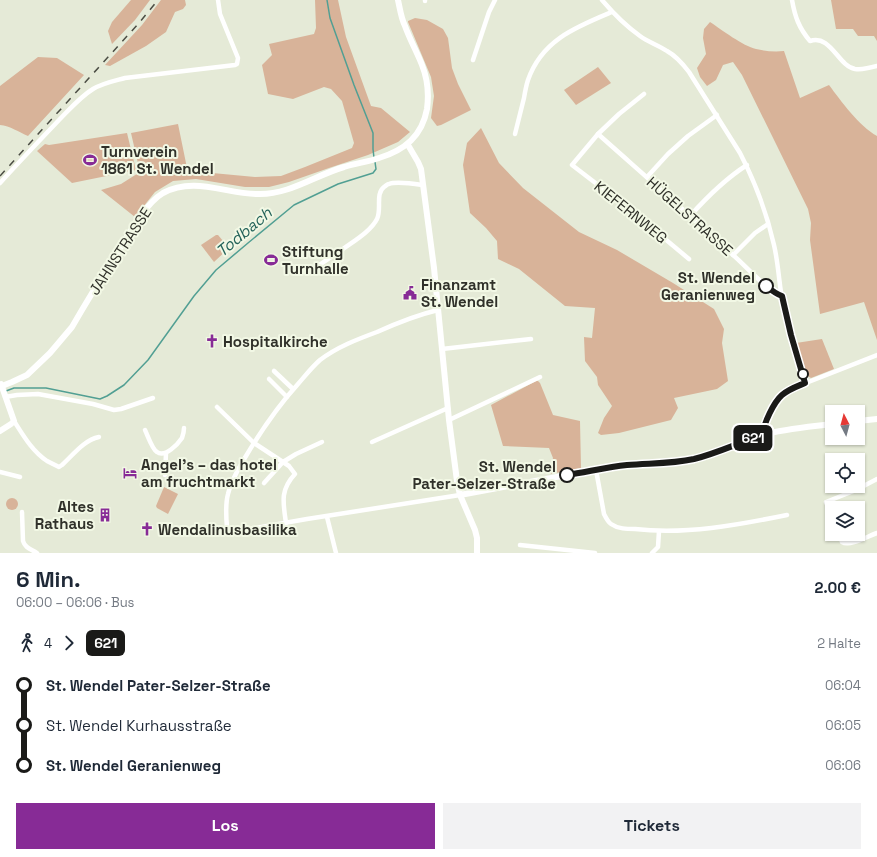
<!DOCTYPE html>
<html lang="de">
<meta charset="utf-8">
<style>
body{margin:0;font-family:"Space Grotesk",sans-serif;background:#f2f2f3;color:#1f2937;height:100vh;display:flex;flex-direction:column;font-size:15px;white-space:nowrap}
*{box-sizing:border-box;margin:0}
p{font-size:13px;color:#747a83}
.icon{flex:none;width:22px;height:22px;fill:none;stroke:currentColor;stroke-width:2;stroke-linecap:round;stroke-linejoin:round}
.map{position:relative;height:553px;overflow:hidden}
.sheet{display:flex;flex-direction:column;background:#fff;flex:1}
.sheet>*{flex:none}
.badge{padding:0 8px;border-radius:6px;font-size:14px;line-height:26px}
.needle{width:26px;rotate:354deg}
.buttons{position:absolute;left:825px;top:405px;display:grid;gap:8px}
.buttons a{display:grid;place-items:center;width:40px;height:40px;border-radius:0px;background:#fff;box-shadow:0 1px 3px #0004;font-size:20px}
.map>.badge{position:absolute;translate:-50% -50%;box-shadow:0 0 0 2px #fff}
.legs{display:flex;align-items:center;gap:6px;height:44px;padding:0 16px;font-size:13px}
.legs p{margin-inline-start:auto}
.summary{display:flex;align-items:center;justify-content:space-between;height:68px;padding:0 16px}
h1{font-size:22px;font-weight:700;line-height:30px}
.cta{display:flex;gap:8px;margin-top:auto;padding:8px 16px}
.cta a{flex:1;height:46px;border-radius:0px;background:#872b96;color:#fff;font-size:16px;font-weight:700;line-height:46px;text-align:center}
.cta a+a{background:#f2f2f3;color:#1f2937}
ul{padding:0 16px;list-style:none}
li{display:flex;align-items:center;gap:14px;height:40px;font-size:15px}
li i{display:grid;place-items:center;width:6px;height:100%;margin:0 5px;background:currentColor}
li i::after{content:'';width:10px;height:10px;margin:-5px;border:3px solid;border-radius:50%;background:#fff}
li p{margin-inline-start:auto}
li:first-child i{background:linear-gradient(#0000 50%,currentColor 0)}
li:last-child i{background:linear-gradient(currentColor 50%,#0000 0)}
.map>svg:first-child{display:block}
</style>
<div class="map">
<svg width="877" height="553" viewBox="0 0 877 553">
<rect width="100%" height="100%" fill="#e5ead7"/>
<g fill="#d8b399">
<polygon points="131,0 150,0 135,20 112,44 108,31 112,22"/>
<polygon points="161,0 185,0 186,5 183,9 175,12 166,32 146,46 110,66 105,65 142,25"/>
<polygon points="315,0 338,0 346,37 371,106 381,108 410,132 398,142 368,155 329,168 289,182 269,187 245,187 196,179 173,181 155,192 135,217 101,190 121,184 140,172 131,133 178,124 187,168 191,171 255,177 281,176 305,167 352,148 354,143 342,101 331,89 324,87 293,99 268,94 262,65 272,55 269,44 314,34 316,28"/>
<polygon points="831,0 877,0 877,41 874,36 858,36 853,29 836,29"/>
<polygon points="415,18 427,20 443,29 448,38 452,68 458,84 471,110 441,125 437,126 431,118 434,96 431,77 408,22 408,21"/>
<path d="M710 22C722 30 743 46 756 49 765 51 774 52 784 51L800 98 829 85C841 101 859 126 877 136V340L864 302 820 314 810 240 811 223 808 209 742 75 733 62 723 65 716 80 707 86 700 77 697 68 706 54 703 38 704 29Z"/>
<path d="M38 57 57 58 84 75 28 136C19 132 10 126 0 125V86Z"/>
<polygon points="598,67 611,83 576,105 564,90"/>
<polygon points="481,128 499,163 523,188 579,232 617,250 673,283 714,309 724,329 722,343 728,381 717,389 674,398 678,408 671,420 619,433 601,435 598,433 604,418 612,406 598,385 597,377 585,361 584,337 592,338 595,308 565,306 519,269 498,259 497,241 486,228 470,213 463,165 467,143"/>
<polygon points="127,133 136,170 72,183 37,151 45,144 49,145"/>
<polygon points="216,235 218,235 229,248 214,262 201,245"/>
<polygon points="822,339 834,369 811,378 806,375 796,343"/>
<polygon points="536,381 538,381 540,383 553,415 580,421 581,468 551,474 550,468 553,458 549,448 503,446 491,405"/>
<polygon points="164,487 178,494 168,514 157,508 156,506"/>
<circle cx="12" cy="504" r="6"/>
</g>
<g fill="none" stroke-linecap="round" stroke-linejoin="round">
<g stroke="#519f93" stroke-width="1.5">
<polyline points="327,0 330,18 354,85 373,133 373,149 374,158"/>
<polyline points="6,391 14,388 46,388 100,399 107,396 124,385 148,360 194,296 216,270 248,243 294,205 338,184 373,173 376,169 375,162"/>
</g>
<g stroke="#fff" stroke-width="4.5">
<polyline points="425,0 425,1"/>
<path d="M602 0C613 13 626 26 640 36 648 42 658 45 667 51 676 56 683 64 689 72L740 153C755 182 767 214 774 245 779 266 779 288 784 309 790 334 798 358 805 383"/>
<path d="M792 0C795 17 799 28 810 41 831 34 838 66 855 69 863 70 870 68 877 66"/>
<polyline points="473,60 489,12 495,0"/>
<polyline points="644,94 619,114 598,134 572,165 628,208 689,259"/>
<path d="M515 134C518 122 521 110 524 98 525 92 526 86 528 80 542 40 576 27 612 12"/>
<path d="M598 134C643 174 689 214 733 255 744 264 769 293 782 296"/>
<polyline points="647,177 668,154 688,136 717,115"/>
<path d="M0 183C19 162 39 141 59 120 70 109 80 97 93 89 103 83 114 81 125 78L235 65 237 64 238 58 220 14 218 0"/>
<path d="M690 216C707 197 725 179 747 165"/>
<polyline points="733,255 755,233 768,224"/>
<path d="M308 273C319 265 331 257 343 249 354 241 371 231 377 219 382 209 375 194 384 187 386 186 387 184 389 184 396 181 416 184 423 185"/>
<path d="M438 310C417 315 397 323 377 332 358 339 337 347 320 360 312 367 305 376 298 384 278 406 261 431 246 456 239 468 231 480 228 494 225 505 226 516 227 527L228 530 231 531 250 529 307 519 460 495"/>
<polyline points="442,349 531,339"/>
<polyline points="274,371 293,389"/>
<polyline points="269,379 287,397"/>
<polyline points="5,397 17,395 38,394 93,404 114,410 121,409 153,398"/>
<path d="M217 407 254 443 289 466 295 474C280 490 283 502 286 523"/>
<polyline points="449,420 540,377"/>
<path d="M14 421C23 435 32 451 47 461 51 463 55 465 59 467L62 465C73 455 84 440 99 437"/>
<path d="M145 430C148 436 152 449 157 452 165 458 178 444 182 438 183 435 184 432 184 428"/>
<path d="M763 435C764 420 777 399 788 390L877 355"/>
<polyline points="372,442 448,408"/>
<path d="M596 470 604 514C606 518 608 522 611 524 618 529 627 529 635 529 685 535 738 525 787 515"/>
<polyline points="0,472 20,477"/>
<polyline points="165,475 166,453"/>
<polyline points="264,483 283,462 296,454 322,442"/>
<path d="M22 512 23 541C25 548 31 549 37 553"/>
<polyline points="832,516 826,502 856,490 877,479"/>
<polyline points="327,517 336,553"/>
<path d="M839 534 842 542C850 547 868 536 877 533"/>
<polyline points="520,545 595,553"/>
<polyline points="652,553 658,547 659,531"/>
</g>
<g stroke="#fff" stroke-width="6">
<polyline points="408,145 418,162 421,169 434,268 449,420 457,481 460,495 475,530 477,538 477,553"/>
<path d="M2 386 12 382 27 375 50 353 72 327C87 301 103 275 119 250 129 233 146 203 163 193 194 176 226 194 258 194 289 195 316 175 344 167 356 163 368 162 379 158 405 150 422 136 427 109 429 94 428 80 422 65 417 52 410 40 405 26 401 18 400 9 398 0"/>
<polyline points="858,421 877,419"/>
<polyline points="0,431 11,424 14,421 1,384"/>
<path d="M460 495 610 467C638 464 665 465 692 459 717 454 739 442 762 435 785 429 809 427 832 424"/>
</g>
<polyline stroke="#4b4d44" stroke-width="1.5" stroke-dasharray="7 7" stroke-linecap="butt" points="0,176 139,23 158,0"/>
</g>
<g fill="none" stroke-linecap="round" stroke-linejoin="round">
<g stroke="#fff" stroke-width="9">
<path id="line-1" d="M567 475C587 472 607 467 627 465 650 463 671 464 694 459 718 453 740 442 763 435 763 424 774 402 782 395 789 389 798 386 805 383L791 335 782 296C776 294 771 290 766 286"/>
</g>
<use href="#line-1" stroke="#1a1a18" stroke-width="6"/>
</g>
<defs>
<g id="stadium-bare" transform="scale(1.08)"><path d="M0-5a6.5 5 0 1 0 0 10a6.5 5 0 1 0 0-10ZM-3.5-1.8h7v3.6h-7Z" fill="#872b96" stroke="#f2f8e5" stroke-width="2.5" paint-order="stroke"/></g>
<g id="civic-bare" transform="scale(1.08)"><path d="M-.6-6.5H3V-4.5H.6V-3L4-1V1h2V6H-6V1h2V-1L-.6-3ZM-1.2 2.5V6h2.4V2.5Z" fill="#872b96" stroke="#f2f8e5" stroke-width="2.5" paint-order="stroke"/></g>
<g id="church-bare" transform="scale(1.08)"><path d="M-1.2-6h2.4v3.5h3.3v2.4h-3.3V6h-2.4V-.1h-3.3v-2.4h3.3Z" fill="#872b96" stroke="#f2f8e5" stroke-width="2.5" paint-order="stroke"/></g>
<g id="hotel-bare" transform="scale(1.08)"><path d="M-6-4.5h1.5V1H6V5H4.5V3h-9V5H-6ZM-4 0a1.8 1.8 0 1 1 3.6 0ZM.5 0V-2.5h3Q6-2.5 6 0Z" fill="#872b96" stroke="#f2f8e5" stroke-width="2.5" paint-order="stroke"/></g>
<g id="building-bare" transform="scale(1.08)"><path d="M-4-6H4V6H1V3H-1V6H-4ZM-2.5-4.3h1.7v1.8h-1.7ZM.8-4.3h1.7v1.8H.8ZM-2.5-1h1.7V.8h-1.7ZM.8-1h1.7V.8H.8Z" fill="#872b96" stroke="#f2f8e5" stroke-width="2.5" paint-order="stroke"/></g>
</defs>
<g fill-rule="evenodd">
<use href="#stadium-bare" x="90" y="160"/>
<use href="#stadium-bare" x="271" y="260"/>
<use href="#civic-bare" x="410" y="293"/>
<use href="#church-bare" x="212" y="341"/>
<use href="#hotel-bare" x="130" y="473"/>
<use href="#building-bare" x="105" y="515"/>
<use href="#church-bare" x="147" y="529"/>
</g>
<g fill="#fff" stroke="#1a1a18" stroke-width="2">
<circle cx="766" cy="286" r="7"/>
<circle cx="803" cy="374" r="5"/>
<circle cx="567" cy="475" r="7"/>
</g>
<g text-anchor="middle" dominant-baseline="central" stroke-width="4" stroke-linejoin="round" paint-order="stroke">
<g font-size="15" font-weight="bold" fill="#30312a" stroke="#f2f8e5" text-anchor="start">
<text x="101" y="151">Turnverein<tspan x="101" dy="17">1861 St. Wendel</tspan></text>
<text x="282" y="251">Stiftung<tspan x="282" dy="17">Turnhalle</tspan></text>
<text x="421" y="284">Finanzamt<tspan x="421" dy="17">St. Wendel</tspan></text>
<text x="223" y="341">Hospitalkirche</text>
<text x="141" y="464">Angel’s – das hotel<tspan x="141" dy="17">am fruchtmarkt</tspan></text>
<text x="94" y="506" text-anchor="end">Altes<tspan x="94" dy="17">Rathaus</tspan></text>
<text x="158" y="529">Wendalinusbasilika</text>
</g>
<g font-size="15" fill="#30312a" stroke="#f2f8e5">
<text transform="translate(631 212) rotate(39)">KIEFERNWEG</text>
<text transform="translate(690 216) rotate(42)">HÜGELSTRASSE</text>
<text transform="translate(120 251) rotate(-57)">JAHNSTRASSE</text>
</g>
<g font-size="15" font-weight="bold" fill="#30312a" stroke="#f2f8e5" text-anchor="end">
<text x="755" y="277">St. Wendel<tspan x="755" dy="17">Geranienweg</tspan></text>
<text x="556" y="466">St. Wendel<tspan x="556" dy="17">Pater-Selzer-Straße</tspan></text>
</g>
<g font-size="16" font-style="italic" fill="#24635a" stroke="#f2f8e5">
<text transform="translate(244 232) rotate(-40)">Todbach</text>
</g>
</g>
</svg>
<div class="buttons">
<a><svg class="needle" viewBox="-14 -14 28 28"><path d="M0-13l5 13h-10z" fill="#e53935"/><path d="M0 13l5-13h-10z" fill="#747a83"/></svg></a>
<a><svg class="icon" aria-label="locate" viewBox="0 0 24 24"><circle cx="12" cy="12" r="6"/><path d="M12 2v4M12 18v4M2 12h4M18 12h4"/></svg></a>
<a><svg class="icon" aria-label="layers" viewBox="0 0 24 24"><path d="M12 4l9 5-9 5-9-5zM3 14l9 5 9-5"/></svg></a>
</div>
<b class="badge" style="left:753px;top:438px;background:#1a1a18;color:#fff">621</b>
</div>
<section class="sheet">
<div class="summary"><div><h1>6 Min.</h1><p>06:00 – 06:06 · Bus</p></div><b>2.00 €</b></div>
<div class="legs"><svg class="icon" aria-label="walk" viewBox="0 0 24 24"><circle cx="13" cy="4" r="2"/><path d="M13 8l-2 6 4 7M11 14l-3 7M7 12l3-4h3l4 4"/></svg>4<svg class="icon" aria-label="forward" viewBox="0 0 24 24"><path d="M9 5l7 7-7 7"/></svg><b class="badge" style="background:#1a1a18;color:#fff">621</b><p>2 Halte</p></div>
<ul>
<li><i style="color:#1a1a18"></i><b>St. Wendel Pater-Selzer-Straße</b><p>06:04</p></li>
<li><i style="color:#1a1a18"></i><span>St. Wendel Kurhausstraße</span><p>06:05</p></li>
<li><i style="color:#1a1a18"></i><b>St. Wendel Geranienweg</b><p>06:06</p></li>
</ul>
<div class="cta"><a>Los</a><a>Tickets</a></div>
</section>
